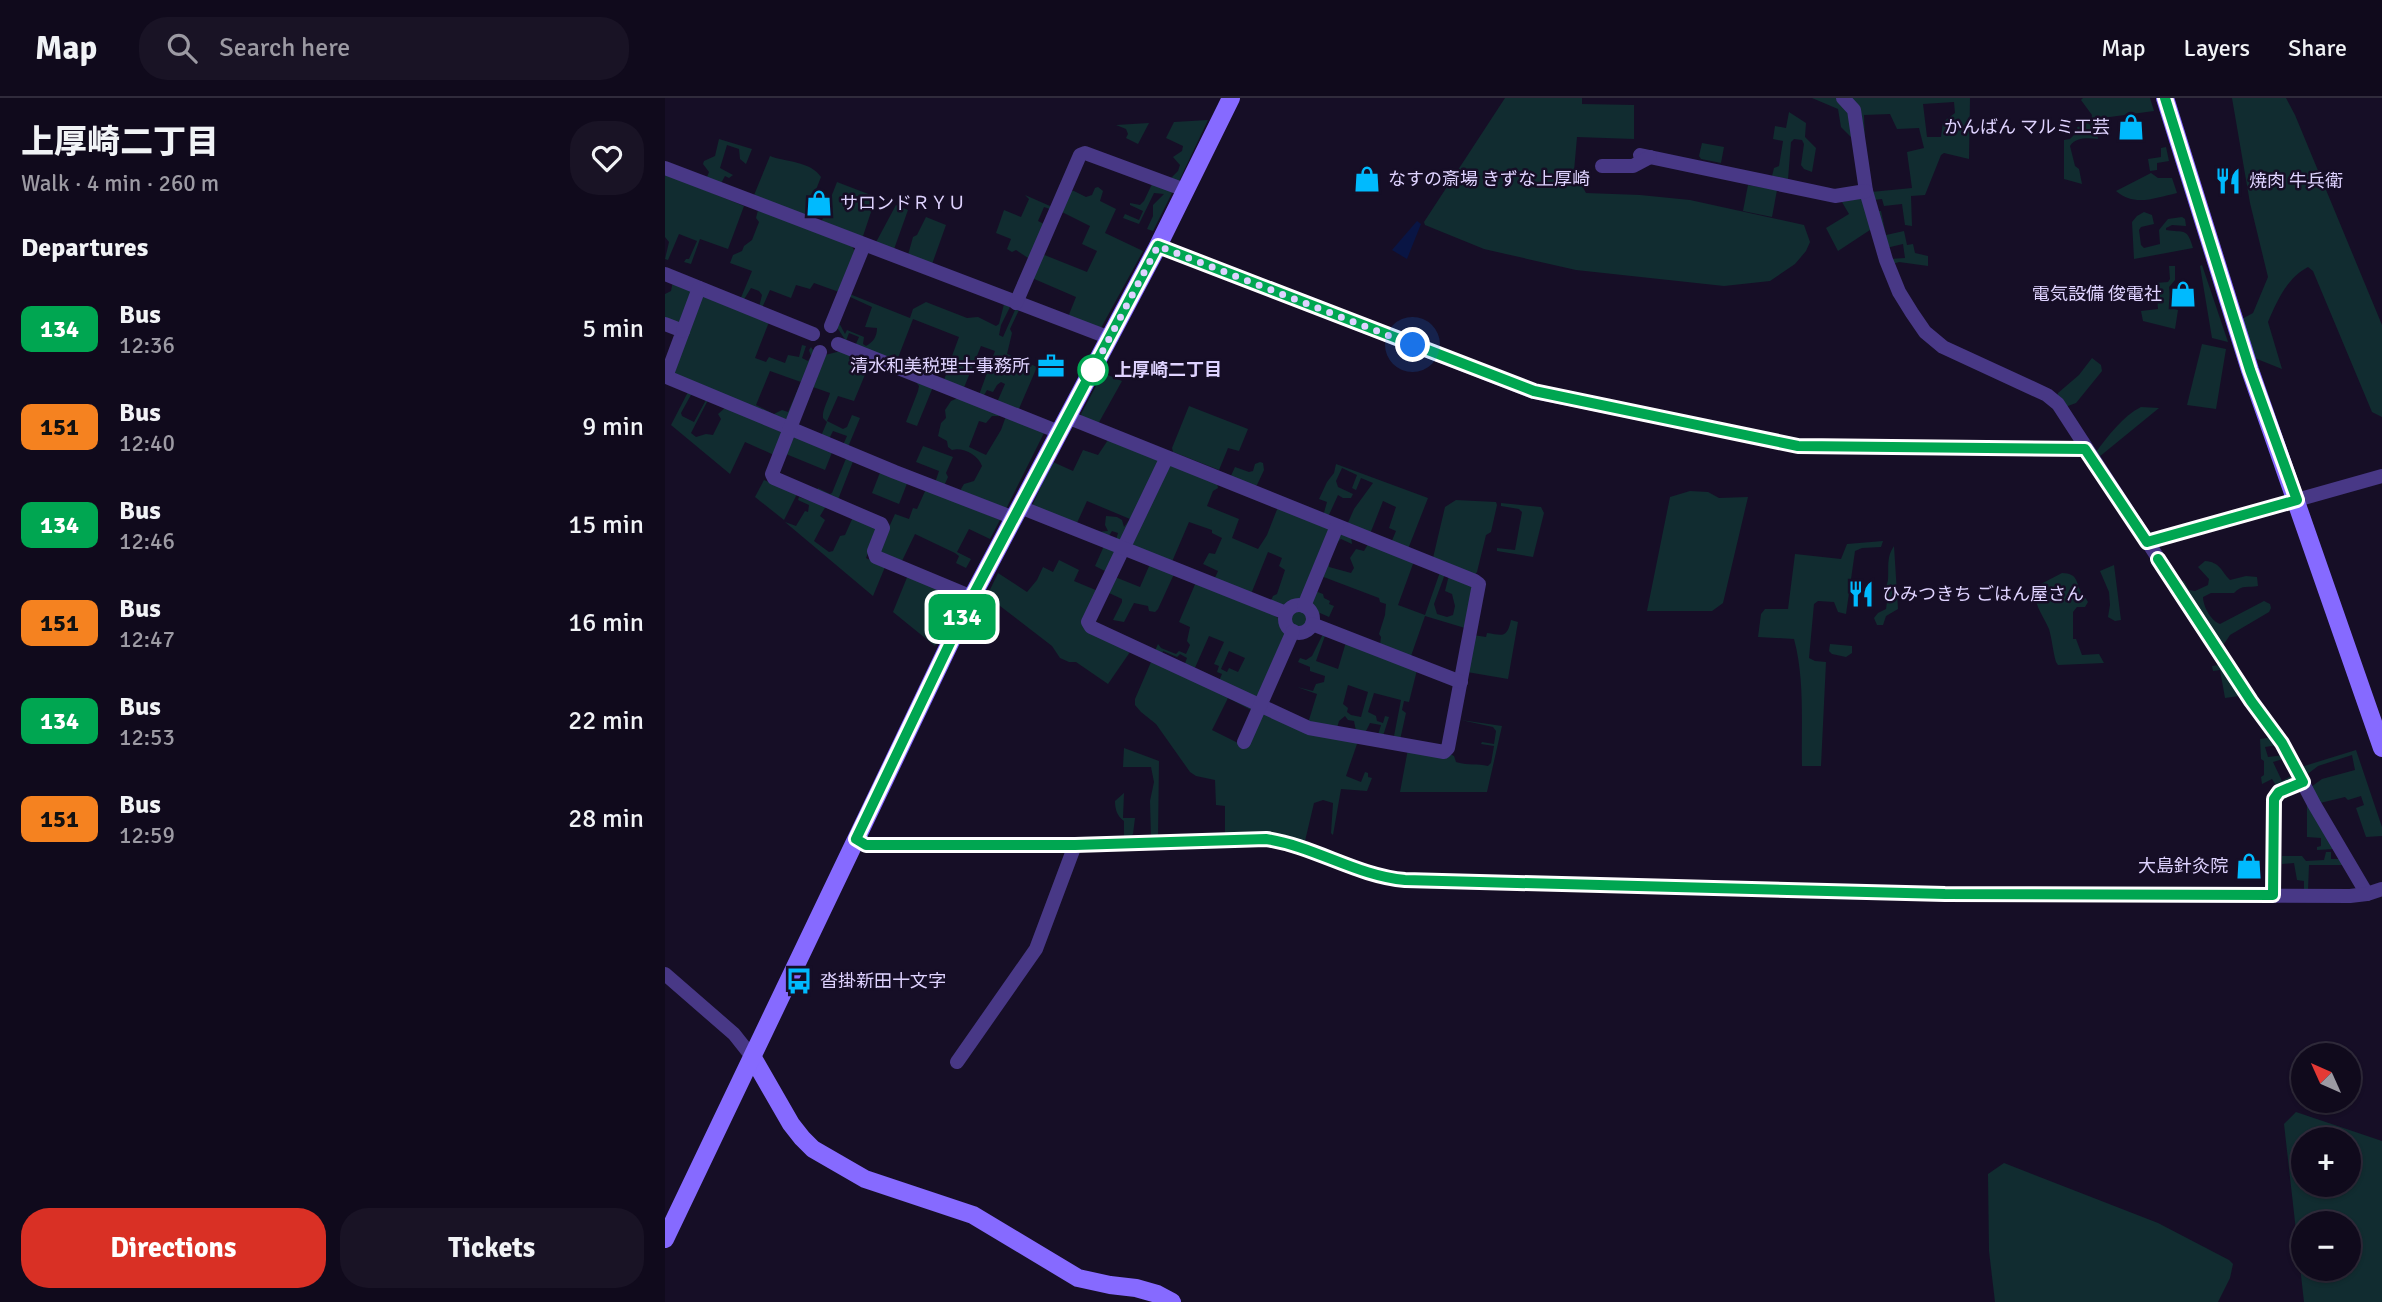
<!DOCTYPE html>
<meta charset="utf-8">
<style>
body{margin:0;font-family:Signika,"Noto Sans JP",sans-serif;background:#191325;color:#f1f3f6;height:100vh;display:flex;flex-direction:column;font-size:26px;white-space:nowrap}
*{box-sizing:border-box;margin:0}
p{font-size:23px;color:#9c9aa3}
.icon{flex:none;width:38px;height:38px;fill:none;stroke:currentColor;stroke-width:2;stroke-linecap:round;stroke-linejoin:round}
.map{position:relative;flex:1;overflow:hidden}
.side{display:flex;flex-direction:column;background:#100a1c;width:665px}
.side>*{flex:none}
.badge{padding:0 14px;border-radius:10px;font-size:24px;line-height:46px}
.needle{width:46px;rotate:315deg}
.tools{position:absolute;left:1626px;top:945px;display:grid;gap:14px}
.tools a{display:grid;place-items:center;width:70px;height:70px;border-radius:50%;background:#100a1c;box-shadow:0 2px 5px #0004,0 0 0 2px #302b3b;font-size:35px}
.you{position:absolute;width:35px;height:35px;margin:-18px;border:5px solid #fff;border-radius:50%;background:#1a73e8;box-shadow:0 0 0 10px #1a73e833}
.map>.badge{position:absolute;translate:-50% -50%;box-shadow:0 0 0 4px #fff}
h2{padding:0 21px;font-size:26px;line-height:63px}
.round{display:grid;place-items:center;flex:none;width:74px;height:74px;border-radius:28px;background:#191325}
.summary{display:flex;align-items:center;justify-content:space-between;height:119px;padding:0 21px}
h1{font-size:33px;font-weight:800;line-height:52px}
.button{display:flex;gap:14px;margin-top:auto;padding:14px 21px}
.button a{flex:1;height:80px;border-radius:28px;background:#d93025;color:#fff;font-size:28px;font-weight:800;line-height:80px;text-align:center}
.button a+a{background:#191325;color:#f1f3f6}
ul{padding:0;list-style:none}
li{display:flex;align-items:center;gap:21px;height:98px;padding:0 21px}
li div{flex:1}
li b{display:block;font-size:26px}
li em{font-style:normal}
li .badge{min-width:77px;font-weight:700;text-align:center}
header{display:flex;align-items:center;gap:42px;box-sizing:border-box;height:98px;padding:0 35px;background:#100a1c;border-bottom:2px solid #302b3b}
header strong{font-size:33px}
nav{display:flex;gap:38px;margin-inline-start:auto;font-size:24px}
.search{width:490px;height:63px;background:#191325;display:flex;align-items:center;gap:18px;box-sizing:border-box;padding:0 24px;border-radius:28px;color:#9c9aa3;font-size:26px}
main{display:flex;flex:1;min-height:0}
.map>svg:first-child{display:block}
</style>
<header>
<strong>Map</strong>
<div class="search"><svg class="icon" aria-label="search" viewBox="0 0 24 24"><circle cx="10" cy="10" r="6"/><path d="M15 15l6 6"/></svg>Search here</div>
<nav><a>Map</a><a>Layers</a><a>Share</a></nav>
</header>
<main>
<section class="side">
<div class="summary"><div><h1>上厚崎二丁目</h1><p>Walk · 4 min · 260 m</p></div><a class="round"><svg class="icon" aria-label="heart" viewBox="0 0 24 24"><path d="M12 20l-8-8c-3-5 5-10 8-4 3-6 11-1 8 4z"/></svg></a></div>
<h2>Departures</h2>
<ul>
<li><span class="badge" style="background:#00a651;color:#fff">134</span><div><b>Bus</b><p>12:36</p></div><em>5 min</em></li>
<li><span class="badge" style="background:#f58220;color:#111">151</span><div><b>Bus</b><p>12:40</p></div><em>9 min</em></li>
<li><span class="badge" style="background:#00a651;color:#fff">134</span><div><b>Bus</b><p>12:46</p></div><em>15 min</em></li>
<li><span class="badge" style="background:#f58220;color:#111">151</span><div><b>Bus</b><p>12:47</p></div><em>16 min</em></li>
<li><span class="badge" style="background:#00a651;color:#fff">134</span><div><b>Bus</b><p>12:53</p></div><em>22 min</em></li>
<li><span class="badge" style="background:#f58220;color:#111">151</span><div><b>Bus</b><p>12:59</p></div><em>28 min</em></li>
</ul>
<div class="button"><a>Directions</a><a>Tickets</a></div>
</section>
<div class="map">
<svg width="1717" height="1204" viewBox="0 0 1717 1204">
<rect width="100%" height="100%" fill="#160e26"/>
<g fill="#112c30" fill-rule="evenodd">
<polygon points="840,0 917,0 917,6 969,7 969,41 912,39 909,73 921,95 975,97 1025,102 1139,127 1145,144 1141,153 1130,166 1105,183 1059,188 911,172 819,151 760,127 759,124"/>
<path d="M1147 0H1305L1304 61 1279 55 1276 57 1260 97 1246 98 1247 128 1240 127 1237 106 1219 108 1217 101 1208 102 1206 94 1247 90 1242 54 1259 50 1254 30 1232 31 1225 16 1199 17 1200 45 1191 44 1176 29 1173 11ZM1289 4 1290 15 1278 24 1276 39H1262L1258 6Z"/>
<path d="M1418 0H1485L1489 13 1430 21 1433 41C1423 40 1411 39 1405 48L1410 68 1414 71 1417 86 1399 81V42L1405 41 1413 33 1412 29 1419 28 1418 20 1426 28 1427 17 1416 2Z"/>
<path d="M1567 0H1621L1630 17 1717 227V319L1707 314 1648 173 1643 169C1622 180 1612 203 1603 224L1617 271 1587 259 1575 222 1588 215 1603 179 1585 105Z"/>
<polygon points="1124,14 1141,25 1140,39 1151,50 1147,74 1139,71 1136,67 1139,46 1137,42 1129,41 1126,44 1123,81 1107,78 1109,70 1114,68 1118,43 1108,41 1110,28 1121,30"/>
<polygon points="543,22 514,83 503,83 513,73 515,67 508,59 517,53 518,48 501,40 509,24"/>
<polygon points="484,25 473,46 461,40 463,36 461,31 451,27"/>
<polygon points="54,41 87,51 81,66 75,61 74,51 62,47 55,70 68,77 64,80 60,78 55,87 42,79 44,74 38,66 39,63 50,58"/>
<polygon points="1037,45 1059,49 1056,65 1036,61 1034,58"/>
<polygon points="1501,49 1504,63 1492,65 1492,72 1485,73 1483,61 1496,59 1496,50"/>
<path d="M105 58C119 64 146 63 156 79L141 117 87 102Z"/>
<path d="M1486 75 1493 80H1507L1512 95C1490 100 1469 109 1451 93Z"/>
<polygon points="0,76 79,108 63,151 35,141 26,166 19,164 21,161 24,161 32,143 14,136 3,162 0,161 4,144 0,139"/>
<polygon points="172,84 211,99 197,141 156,125"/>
<polygon points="487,86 505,92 507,95 488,133 482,131 488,118 488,107 499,96 489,95 474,126 458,120 460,116 474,122 478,113 465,107 465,105 475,107 479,103"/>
<polygon points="1083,87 1112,92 1107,119 1078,113"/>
<polygon points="433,89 438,93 435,103 451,111 440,135 478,153 436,230 403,219 411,199 367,180 377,156 422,174 432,153 417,146 425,128 395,113 405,93 409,93 421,99 427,97 430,90"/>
<polygon points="360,97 385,108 385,111 379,109 373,123 379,126 365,159 363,160 351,152 347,154 342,151 346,141 331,135 339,112 356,119 364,101"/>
<polygon points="1198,100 1208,130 1173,153 1161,130 1184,116 1177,104"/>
<polygon points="231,107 243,112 228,154 209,148"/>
<polygon points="93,112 187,148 190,154 174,194 149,185 145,191 131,187 126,200 105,192 97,210 94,209 97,197 94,193 86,190 78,203 75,202 87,173 65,165 68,157 77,153 79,148 87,142 94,124 91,120"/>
<polygon points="1211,113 1216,113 1221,137 1239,133 1242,147 1248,146 1250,155 1263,158 1263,168 1234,164 1228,166 1225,161 1240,160 1238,146 1221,150"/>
<path d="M1479 114 1487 117 1489 126 1476 129 1474 132 1476 147 1479 150 1495 146 1494 132 1503 121 1517 119 1520 121 1521 128 1507 127 1501 130V132C1519 135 1522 129 1528 150L1469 161 1467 124 1472 118Z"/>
<polygon points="261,119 281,127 266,169 243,157 248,139 252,137"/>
<polygon points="1537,167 1563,244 1547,240 1535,168"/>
<polygon points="1504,168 1510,168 1510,182 1504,189 1507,210 1513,212 1510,231 1478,223 1476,213 1493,211 1491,185 1503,184 1505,181"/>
<polygon points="8,183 27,192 16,222 12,226 0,222 0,196 6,193"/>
<path d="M182 195 245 220 248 211 261 204 302 220 313 219 331 228 334 226 339 206 345 209 336 227 334 237 338 239 350 212H354L345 231 347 235 342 256 372 269 353 313 334 306 333 302 340 286 336 284 332 287 328 294 322 292 318 299 314 297 330 253 316 248 298 292 278 284 283 272 277 269 284 258H287L294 239 248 221 231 265 190 248 194 239 184 235 181 243 169 225ZM183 198 207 209 200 229 212 230C212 239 208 244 201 248L198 246 199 239 182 232 180 236 173 223Z"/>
<path d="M37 196 104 224 90 260 101 264 104 259 120 265 123 257 134 259 137 247 141 248 137 260 143 263 146 258 144 252 146 249 149 254 124 318 120 322 9 276ZM105 273 136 284 123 314 117 312 109 316 91 307Z"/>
<polygon points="1537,246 1561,251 1551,311 1522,307"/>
<path d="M176 253 203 263 204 267 189 303 173 298 162 323 178 331 182 329 187 317 195 320 183 349 178 347 182 338 168 333 164 341 156 338 162 324 158 320C157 312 163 303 165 295L145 288 160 257Z"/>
<polygon points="1427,260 1436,267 1437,273 1411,305 1400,309 1392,300 1393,295 1414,277"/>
<polygon points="438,275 457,283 433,326 418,320 416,316"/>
<polygon points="251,284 268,289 252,328 241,324 253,293 254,288"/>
<polygon points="23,294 27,295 16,315 17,318 29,324 41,302 43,302 26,335 31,339 41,336 48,337 56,321 53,316 61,309 118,335 109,357 80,344 65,376 6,327"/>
<path d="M293 300 334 314V318H327L321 325 314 323 304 349 321 357 336 332 341 318 379 335 341 411 297 396 296 391 299 386 309 383 317 368C313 357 298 349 287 352L283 349 282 343 273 338 276 325 281 320 280 312 286 303Z"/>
<polygon points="524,308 583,331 574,353 563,350 554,372 508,354 507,350"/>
<path d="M1476 309 1494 310 1434 359 1431 354C1443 338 1458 318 1476 309Z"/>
<polygon points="129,339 168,352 160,372 121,356"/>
<path d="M443 342 552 385 553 390 548 393 542 408 574 421 567 440 593 451 602 437 613 409 666 431 636 500 621 507 614 508 605 505 608 498 612 496 620 472 614 468 617 460 603 454 586 496 549 482 553 473 538 466 544 455 550 456 557 440 547 435V432L524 424 506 466 451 442 453 435 447 433 442 441 367 408 386 366 388 364 408 373 418 352 433 357ZM422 403 465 421 459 429 457 422 452 419 441 418 440 427 443 433 433 434 412 425Z"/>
<polygon points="258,348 288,359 281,375 283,379 279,388 270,385 274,373 251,364"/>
<polygon points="182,358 189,361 172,404 150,395 153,390 165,396 167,395"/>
<polygon points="595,364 598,365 599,372 592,387 587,389 565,380 570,369 584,374 588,373 590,366"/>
<polygon points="671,366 763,400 743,451 726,445 731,433 724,430 731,409 718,403 705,436 682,427 689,411 708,385 696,380 691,392 687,390 692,377 677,370 671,383 673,389 688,396 686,400 678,400 673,397 663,419 658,418 662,404 654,401 662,384 669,375"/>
<polygon points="216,372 243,383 234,406 207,395"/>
<polygon points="99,382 132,396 119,422 90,399"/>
<polygon points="261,391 335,422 325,441 304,431 292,454 306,461 301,470 291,465 294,458 290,455 250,436 236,465 217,457 215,449 230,416 244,421 248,410 252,411"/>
<polygon points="1025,393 1043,394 1054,400 1083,399 1058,505 1047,513 982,513 1005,399"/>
<polygon points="134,399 161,408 155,418 160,422 149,443 164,454 168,453 175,438 180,437 188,419 210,429 212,434 201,460 220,469 208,498 120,424 131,428 140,413 143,414 144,407 133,402"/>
<polygon points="791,402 831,404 832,407 826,434 821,437 812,474 810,477 768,460 780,409"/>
<polygon points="836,405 876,409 879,415 868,459 832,453 832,450 850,452 857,414 854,411 836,408"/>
<path d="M673 436 686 438 687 446 676 441C669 446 664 460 664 469L686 475 689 470 685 460 691 451 699 453 703 446 749 463 733 507 760 517 775 474 780 476 769 506 772 516 782 519 788 517 790 508 787 496 780 493 784 477 809 489 800 530 760 518 746 558 715 547 716 539 714 536 720 517 721 506 715 504 714 500 656 478Z"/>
<path d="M1218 443 1216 449 1197 450 1190 453 1181 516 1173 514 1169 504 1153 503 1149 506 1144 560 1150 563 1161 564 1156 668H1137C1136 626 1140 582 1129 541L1093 539 1096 516 1100 511H1123L1130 456 1176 461 1182 446Z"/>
<polygon points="439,448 449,452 451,456 442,474 430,468"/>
<path d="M1229 448 1233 511 1221 518 1218 527H1212L1209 520 1213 515 1221 511 1222 504 1218 499C1219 493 1222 488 1223 482 1224 470 1221 459 1229 448Z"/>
<polygon points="394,462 414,472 409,483 433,493 420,519 465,554 443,586 411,564 404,564 395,560 387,548 322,498 333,475 362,494 372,482 378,469 388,474"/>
<path d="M1540 463C1555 464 1556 473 1565 482L1581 478 1592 479 1593 488C1584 490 1577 486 1569 495H1546L1538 499C1538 508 1546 523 1555 526L1599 503 1605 506 1606 510 1604 514 1565 537 1559 546 1554 548 1515 483H1519L1524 492 1530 493 1543 487 1544 481 1533 469Z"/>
<polygon points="485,466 509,476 493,511 490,514 484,513 483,508 469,505 459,524 448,522 457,504 457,501 442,494 450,479 475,489"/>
<polygon points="1449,467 1456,522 1450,523 1443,519 1445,507 1444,494 1435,473"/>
<path d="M1397 475C1413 476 1410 482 1416 494 1418 498 1421 500 1423 504L1420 509H1412L1408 514V541H1411L1417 557 1434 556 1439 565 1393 567 1391 564C1388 554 1387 541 1384 531 1378 517 1366 504 1372 488Z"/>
<polygon points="243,477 294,499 270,548 228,514"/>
<path d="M531 484 609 517 617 523 621 533 591 601 554 583 557 576 552 574 554 568 549 566 559 544 544 538 529 572 519 568 522 560 515 556 512 559 498 553 497 556 490 553 493 546 496 550 511 556 514 553 521 556 525 547 522 543 525 529 514 524ZM564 553 580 560 573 574 564 570 562 574 556 571Z"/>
<path d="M650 493 658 496 659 500 665 503 664 506 669 508 664 519 655 515 653 518C645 510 646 503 650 493Z"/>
<polygon points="634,510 640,513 644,521 638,530 631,531 625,527 623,520 628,512"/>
<path d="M846 522 853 524 843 581 802 574 808 537 821 539 822 535C837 537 842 541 846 522Z"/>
<path d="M661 535 651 563 673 571 681 544 752 572 744 604 739 603 737 612 741 615 735 642 729 638 736 602 709 595 703 614 711 618 712 623 718 625 720 618 724 619 718 638 713 637 716 627 705 625 700 635 691 633 689 623 683 622 680 618 674 623 672 630 643 625 652 596 632 589 648 593 651 586 659 584 660 578 645 573V569L633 564 635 560 641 562 647 558 658 536ZM683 587 703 594 696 619 686 617 682 614 683 610 678 606Z"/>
<polygon points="1165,546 1187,548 1187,555 1181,559 1167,556 1164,553"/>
<polygon points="486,564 587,608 586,612 563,600 547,632 577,647 597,615 693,643 681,678 696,684 700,674 703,675 703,679 707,680 702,693 676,691 668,737 666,735 668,705 658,702 649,705 640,743 635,745 560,737 560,708 551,707 550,682 531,678 525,674 491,626 476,614 470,607 470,601"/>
<polygon points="1554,567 1574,598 1560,600 1555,572 1548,573 1547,568"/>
<path d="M796 622 837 628 822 694H735L743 651H775L789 658 791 664C805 668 812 665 823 668L826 665 829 648 816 646 817 644 829 646 831 633 828 629Z"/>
<path d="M1608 639 1613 647 1600 649 1603 659 1620 657 1630 677 1625 684 1612 689 1607 681 1597 686 1596 679 1599 677V663L1596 661 1595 641ZM1618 661 1626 673V678L1617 683 1608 664Z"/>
<polygon points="459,650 494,663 493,739 486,739 485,703 489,684 486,669 458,669"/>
<polygon points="1691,652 1717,729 1717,738 1701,739 1691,710 1699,707 1696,698 1683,702 1680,699 1655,705 1646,689 1657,681 1690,672 1687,657 1653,668 1640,678 1636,669"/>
<path d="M459 695 458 720H470L468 736 464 740 459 741V723C452 718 450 711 450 703Z"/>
<polygon points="1642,705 1669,751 1652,752 1652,749 1656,748 1656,740 1642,739"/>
<polygon points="1661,754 1666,754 1666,761 1674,761 1679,767 1644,767 1643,792 1639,792 1639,783 1632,782 1629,765 1617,766 1617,758 1637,758 1641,763 1659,762"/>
<path d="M1631 1014 1717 1043V1204H1639L1619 1026ZM1638 1041H1684V1087H1638ZM1638 1125H1684V1171H1638Z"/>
<polygon points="1339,1065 1493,1125 1564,1162 1568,1166 1565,1180 1553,1204 1330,1204 1324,1153 1323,1076"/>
</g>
<polygon fill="#091544" points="752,123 756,126 742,161 727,152"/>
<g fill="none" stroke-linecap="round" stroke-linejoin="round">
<g stroke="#483886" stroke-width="14">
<polyline points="1178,0 1189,12 1201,93 1221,162 1234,194 1247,215 1260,234 1278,249 1382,297 1393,306 1586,603 1617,645 1649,706 1702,796"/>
<polyline points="975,57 1170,98 1201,93"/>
<polyline points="937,68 968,68 985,59"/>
<polyline points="0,70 445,240"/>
<polyline points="493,148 869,294 1134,348 1420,351"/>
<polyline points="0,176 148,236"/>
<polyline points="351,205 415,57 420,55 520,92"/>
<polyline points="0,226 18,233 2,276 4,280 230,374 349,420"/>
<polyline points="166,228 199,147"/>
<polyline points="18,233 34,190"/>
<polyline points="173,246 394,334"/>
<polyline points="155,254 107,376 109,380 216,426 218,430 209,453 211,459 307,499"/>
<path d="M402 319C538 374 674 429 810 483L814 486 783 650 779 654 644 630 426 529 423 524 502 359"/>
<polyline points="355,409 621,515"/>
<polyline points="1482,444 1717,378"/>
<circle cx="634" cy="521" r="14"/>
<polyline points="639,508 672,428"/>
<polyline points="647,526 796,584"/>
<polyline points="579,644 628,533"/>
<path d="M191 741 201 747H410L601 741C649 748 692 779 740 782L1280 796 1685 798 1702 796 1717 791"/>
<polyline points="1608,797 1609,701 1614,694 1638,684"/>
<polyline points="0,876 69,936 88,960"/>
<polyline points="292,964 371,851 410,747"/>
</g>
<g stroke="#866aff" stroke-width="18">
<polyline points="1500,0 1585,272 1717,650"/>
<polyline points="88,960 126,1026 137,1040 148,1051 200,1081 308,1117 413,1180 445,1187 471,1190 492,1196 507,1204"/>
<polyline points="0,1141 307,499 493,148 566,0"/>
</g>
</g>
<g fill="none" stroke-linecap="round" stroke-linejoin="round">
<g stroke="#fff" stroke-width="16">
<path id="line" d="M1493 461 1586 603 1617 645 1638 684 1614 694 1609 701 1608 797 1280 796 740 782C692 778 649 748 601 741L410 747H201L191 741 307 499 493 148 869 293 1133 348 1420 351 1482 444 1632 402 1585 272 1500 0"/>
</g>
<use href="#line" stroke="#00a651" stroke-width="10"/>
<polyline stroke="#dfd3ff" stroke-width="7" stroke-dasharray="0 12.6" points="428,272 424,279 493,148 748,247"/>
</g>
<defs>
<g id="shop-bare" transform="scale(2.1)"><path d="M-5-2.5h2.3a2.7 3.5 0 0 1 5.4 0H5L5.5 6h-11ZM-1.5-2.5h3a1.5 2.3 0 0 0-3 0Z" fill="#00bafe" stroke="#160e26" stroke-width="2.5" paint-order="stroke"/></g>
<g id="restaurant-bare" transform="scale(2.1)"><path d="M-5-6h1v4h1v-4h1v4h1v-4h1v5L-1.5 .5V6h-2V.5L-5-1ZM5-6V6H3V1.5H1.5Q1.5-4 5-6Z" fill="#00bafe" stroke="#160e26" stroke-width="2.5" paint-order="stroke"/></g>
<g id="office-bare" transform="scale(2.1)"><path d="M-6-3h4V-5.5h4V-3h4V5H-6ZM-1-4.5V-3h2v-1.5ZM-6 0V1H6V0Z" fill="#00bafe" stroke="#160e26" stroke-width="2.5" paint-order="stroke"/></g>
<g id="bus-bare" transform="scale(2.1)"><path d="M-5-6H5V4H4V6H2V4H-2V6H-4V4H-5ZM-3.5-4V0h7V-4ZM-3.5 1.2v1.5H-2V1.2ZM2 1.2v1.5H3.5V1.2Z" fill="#00bafe" stroke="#160e26" stroke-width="2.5" paint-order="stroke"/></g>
</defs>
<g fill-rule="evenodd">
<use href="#shop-bare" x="1466" y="29"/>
<use href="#shop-bare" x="702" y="81"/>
<use href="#restaurant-bare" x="1563" y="83"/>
<use href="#shop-bare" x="154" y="105"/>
<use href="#shop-bare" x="1518" y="196"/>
<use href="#office-bare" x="386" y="268"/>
<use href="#restaurant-bare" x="1196" y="496"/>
<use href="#shop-bare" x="1584" y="768"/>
<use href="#bus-bare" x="134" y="883"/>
</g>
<circle fill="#fff" stroke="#00a651" stroke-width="3.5" cx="428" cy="272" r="14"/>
<g text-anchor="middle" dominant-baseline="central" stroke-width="5" stroke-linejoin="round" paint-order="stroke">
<g font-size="18" fill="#dfd3ff" stroke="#160e26" text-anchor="start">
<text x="1445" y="29" text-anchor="end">かんばん マルミ工芸</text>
<text x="723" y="81">なすの斎場 きずな上厚崎</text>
<text x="1584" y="83">焼肉 牛兵衛</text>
<text x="175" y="105">サロンドＲＹＵ</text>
<text x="1497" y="196" text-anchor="end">電気設備 俊電社</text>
<text x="365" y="268" text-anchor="end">清水和美税理士事務所</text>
<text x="1217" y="496">ひみつきち ごはん屋さん</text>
<text x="1563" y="768" text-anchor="end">大島針灸院</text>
<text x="155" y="883">沓掛新田十文字</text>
</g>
<g font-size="18" font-weight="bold" fill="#dfd3ff" stroke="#160e26" text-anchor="start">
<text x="449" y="272">上厚崎二丁目</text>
</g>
</g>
</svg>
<div class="tools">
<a><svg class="needle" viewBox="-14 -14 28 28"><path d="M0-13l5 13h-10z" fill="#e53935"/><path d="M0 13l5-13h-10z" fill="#9c9aa3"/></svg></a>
<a>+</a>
<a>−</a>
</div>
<div class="you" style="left:748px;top:247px"></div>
<b class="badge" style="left:297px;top:519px;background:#00a651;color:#fff">134</b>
</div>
</main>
